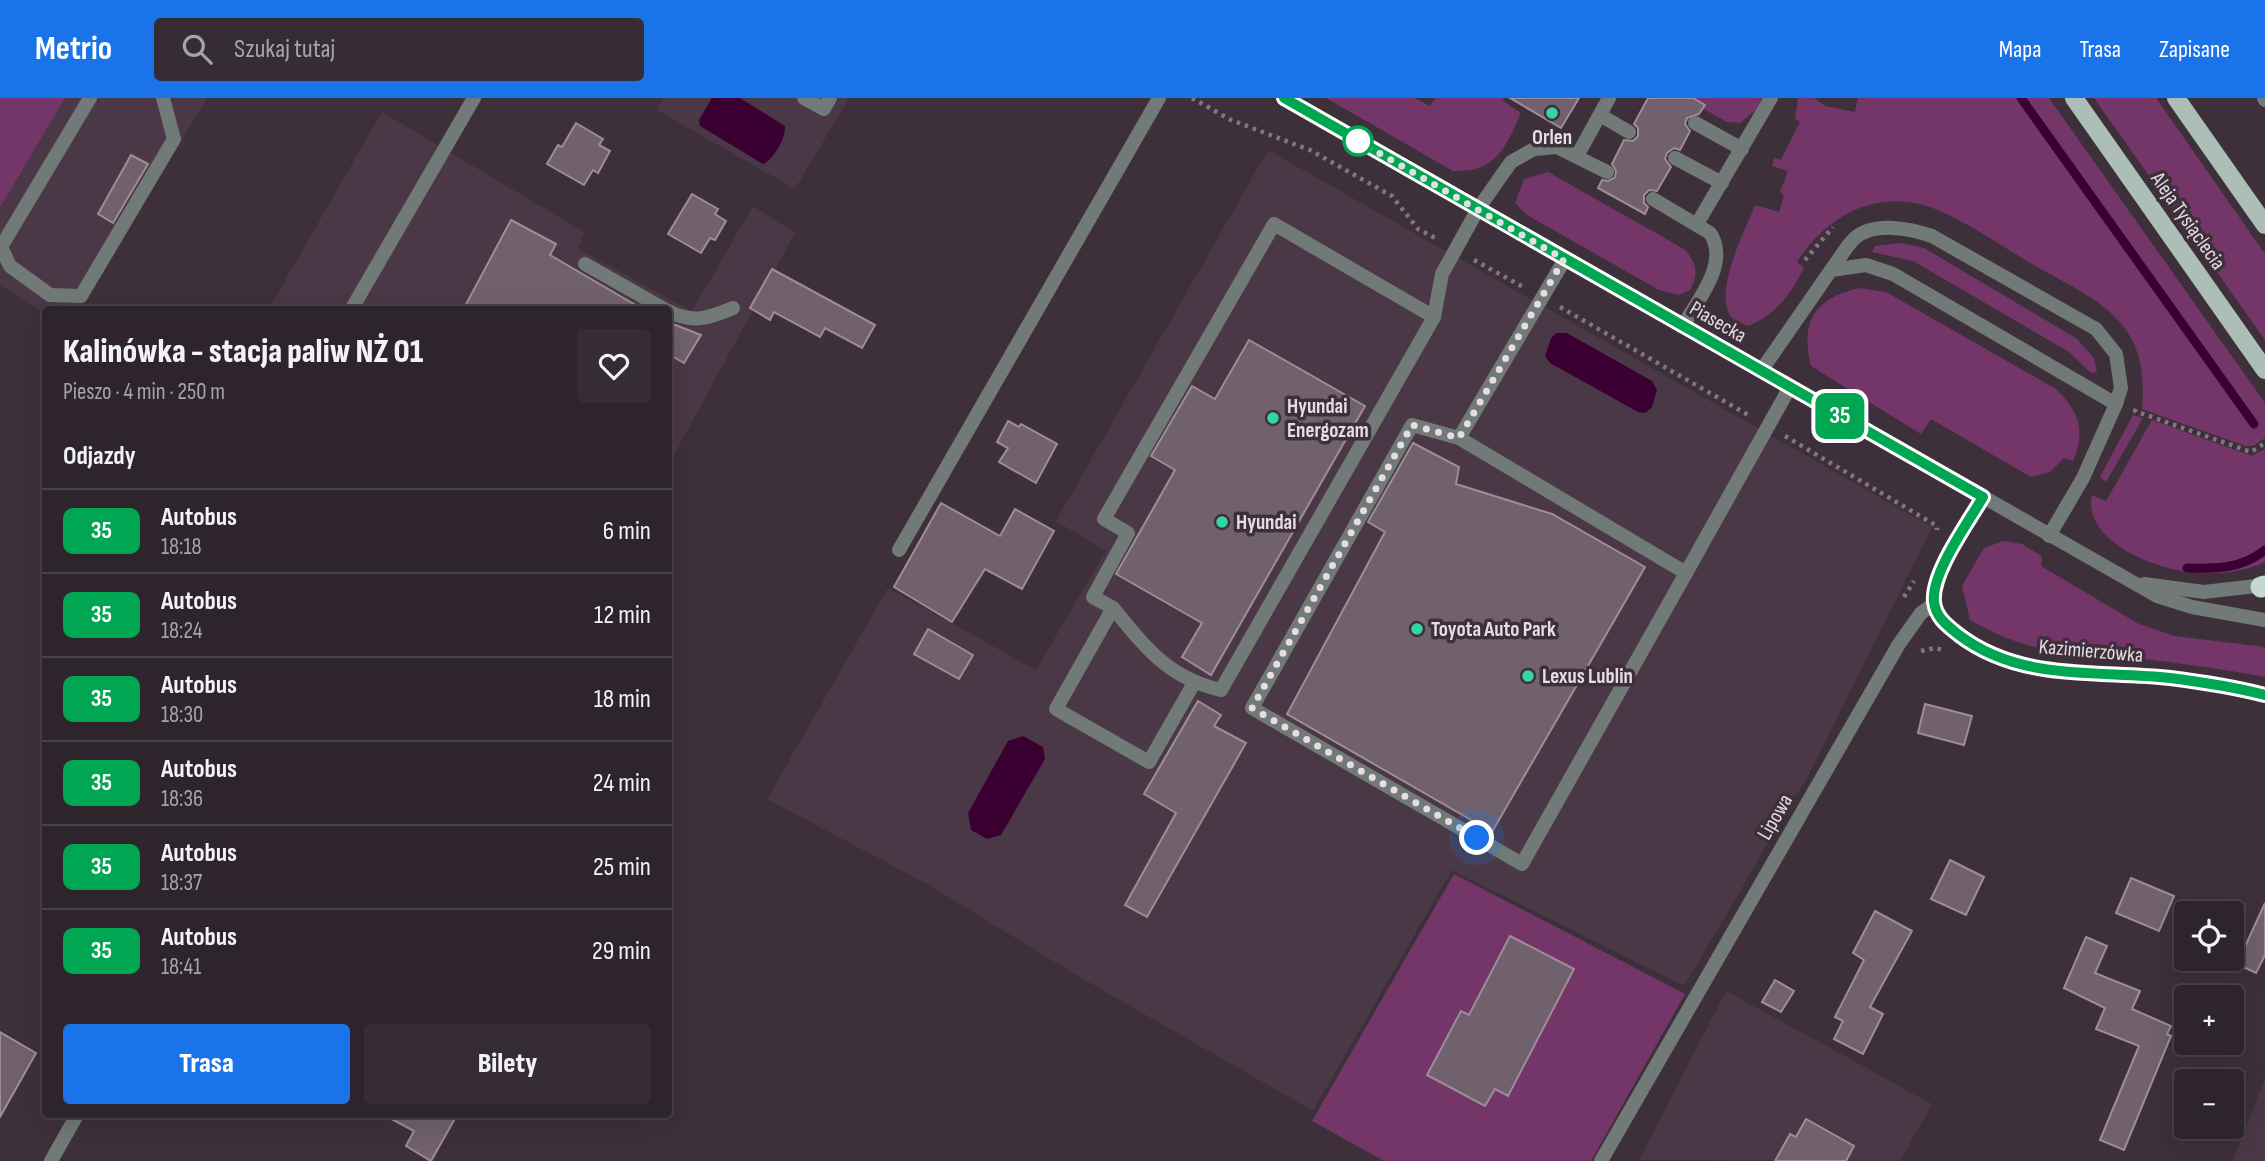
<!DOCTYPE html>
<html lang="pl">
<meta charset="utf-8">
<style>
body{margin:0;font-family:"Sofia Sans Condensed",sans-serif;background:#362c34;color:#f1f3f6;height:100vh;display:flex;flex-direction:column;font-size:26px;white-space:nowrap}
*{box-sizing:border-box;margin:0}
p{font-size:23px;color:#a7a4a9}
.icon{flex:none;width:38px;height:38px;fill:none;stroke:currentColor;stroke-width:2;stroke-linecap:round;stroke-linejoin:round}
.map{position:relative;flex:1;overflow:hidden}
.side{position:absolute;left:42px;top:208px;width:630px;height:812px;display:flex;flex-direction:column;background:#2e242c;border-radius:7px;box-shadow:0 7px 28px #0002,0 0 0 2px #494148}
.side>*{flex:none}
.badge{padding:0 14px;border-radius:10px;font-size:24px;line-height:46px}
.controls{position:absolute;left:2174px;top:803px;display:grid;gap:14px}
.controls a{display:grid;place-items:center;width:70px;height:70px;border-radius:7px;background:#2e242c;box-shadow:0 7px 28px #0002,0 0 0 2px #494148;font-size:35px}
.you{position:absolute;width:35px;height:35px;margin:-18px;border:5px solid #fff;border-radius:50%;background:#1a73e8;box-shadow:0 0 0 10px #1a73e833}
.map>.badge{position:absolute;translate:-50% -50%;box-shadow:0 0 0 4px #fff}
h2{padding:0 21px;font-size:26px;line-height:63px}
.round{display:grid;place-items:center;flex:none;width:74px;height:74px;border-radius:7px;background:#362c34}
.head{display:flex;align-items:center;justify-content:space-between;height:119px;padding:0 21px}
h1{font-size:33px;font-weight:800;line-height:52px}
.button{display:flex;gap:14px;margin-top:auto;padding:14px 21px}
.button a{flex:1;height:80px;border-radius:7px;background:#1a73e8;color:#fff;font-size:28px;font-weight:800;line-height:80px;text-align:center}
.button a+a{background:#362c34;color:#f1f3f6}
ul{padding:0;list-style:none}
li{display:flex;align-items:center;gap:21px;height:84px;padding:0 21px;border-top:2px solid #494148}
li div{flex:1}
li b{display:block;font-size:26px}
li em{font-style:normal}
li .badge{min-width:77px;font-weight:700;text-align:center}
header{display:flex;align-items:center;gap:42px;box-sizing:border-box;height:98px;padding:0 35px;background:#1a73e8;color:#fff}
header strong{font-size:33px}
nav{display:flex;gap:38px;margin-inline-start:auto;font-size:24px}
.search{width:490px;height:63px;background:#362c34;display:flex;align-items:center;gap:18px;box-sizing:border-box;padding:0 24px;border-radius:7px;color:#a7a4a9;font-size:26px}
.map>svg:first-child{display:block}
</style>
<header>
<strong>Metrio</strong>
<div class="search"><svg class="icon" aria-label="search" viewBox="0 0 24 24"><circle cx="10" cy="10" r="6"/><path d="M15 15l6 6"/></svg>Szukaj tutaj</div>
<nav><a>Mapa</a><a>Trasa</a><a>Zapisane</a></nav>
</header>
<div class="map">
<svg width="2265" height="1063" viewBox="0 0 2265 1063">
<rect width="100%" height="100%" fill="#3d303a"/>
<g fill="#4b3847">
<polygon points="65,0 207,0 81,212 46,212 45,215 0,187 0,111"/>
<polygon points="664,0 849,0 795,91 657,12"/>
<polygon points="382,14 584,134 578,151 692,213 753,108 795,135 669,366 668,212 268,212"/>
<polygon points="1268,52 1932,429 1810,674 1684,888 1452,772 1313,1013 1078,878 927,786 767,701 888,490 1036,572 1106,453 1056,423"/>
<polygon points="1726,893 1932,1006 1900,1063 1639,1062"/>
<polygon points="2265,980 2265,1063 2233,1063"/>
</g>
<g fill="#743668">
<polygon points="0,0 65,0 0,110"/>
<path d="M1326 0H1415L1430 8 1435 0H1504L1503 3 1521 15C1506 48 1497 75 1453 73Z"/>
<polygon points="1684,0 1762,0 1757,11 1740,25 1727,24"/>
<path d="M1798 0H1814L1825 8 1855 14 1858 0H2049L2265 305V340L2253 348H2245L2142 311C2144 285 2143 258 2128 235 2107 202 2067 187 2034 167 2004 150 1974 128 1942 114 1884 87 1829 114 1797 164L1804 170C1791 196 1774 219 1747 228 1743 225 1735 223 1732 220 1712 195 1745 133 1755 107L1779 114 1784 97 1780 94 1788 73 1772 68 1774 60 1781 62 1800 24 1795 21Z"/>
<polygon points="2094,0 2156,0 2265,156 2265,242"/>
<path d="M1548 74 1684 151C1697 165 1699 175 1690 192L1678 197 1659 192 1527 117 1515 105 1524 81Z"/>
<polygon points="1902,145 1924,150 2076,240 2094,260 2097,274 2091,275 2069,254 1913,163 1872,154 1875,148"/>
<path d="M1860 190 1886 194 2056 291C2079 313 2086 333 2073 363L2064 360 2050 374 2031 379 1931 321 1921 336 1811 268C1800 224 1814 200 1860 190Z"/>
<polygon points="2133,317 2143,320 2106,384 2100,379"/>
<path d="M2152 322 2252 358 2265 351V464C2244 474 2220 476 2197 475 2159 473 2082 444 2092 397L2106 403Z"/>
<path d="M2003 443 2022 446 2042 458 2041 468 2137 525 2174 538 2265 549V579C2222 571 2180 565 2136 560 2068 554 2033 558 1970 522L1962 488 1984 450Z"/>
<polygon points="1454,776 1685,896 1591,1063 1384,1063 1312,1023"/>
</g>
<g fill="#3a0032">
<path d="M712 0H740L785 28C786 40 774 61 763 66L700 28 699 22Z"/>
<polygon points="1557,235 1567,235 1652,283 1657,292 1652,309 1645,315 1638,314 1550,265 1545,258 1551,240"/>
<polygon points="1023,638 1043,649 1045,661 1001,737 987,741 971,732 968,715 1008,643"/>
</g>
<g fill="none" stroke-linecap="round" stroke-linejoin="round">
<g stroke="#3a0032" stroke-width="9">
<polyline points="2021,0 2254,326"/>
<path d="M2187 470C2216 471 2241 471 2265 452"/>
</g>
</g>
<g fill="#70616c" stroke="#9e8d99" stroke-width="2">
<polygon points="1510,0 1579,0 1561,30"/>
<polygon points="1648,0 1693,0 1705,7 1699,16 1687,20 1685,26 1690,33 1680,52 1674,50 1667,55 1665,61 1671,69 1657,93 1649,92 1644,97 1644,105 1648,109 1645,116 1598,90 1602,82 1608,83 1615,79 1616,73 1612,66 1624,42 1633,43 1638,38 1638,30 1634,26"/>
<polygon points="576,25 603,41 599,47 610,53 598,75 593,72 584,87 547,66 558,47 562,49"/>
<polygon points="131,57 148,66 113,125 98,116"/>
<polygon points="692,96 718,111 715,116 726,123 715,142 710,140 701,155 668,136"/>
<polygon points="511,122 556,146 550,157 644,212 463,212"/>
<polygon points="772,171 875,227 862,250 825,230 820,239 774,214 770,222 750,210"/>
<polygon points="668,224 701,237 684,265 668,256"/>
<polygon points="1249,242 1365,308 1211,577 1182,559 1202,525 1116,476 1175,372 1151,358 1192,288 1215,301"/>
<polygon points="1008,323 1019,329 1021,326 1057,346 1036,385 999,364 1008,350 997,344"/>
<polygon points="1413,345 1459,369 1456,386 1552,416 1645,469 1492,734 1287,616 1385,434 1368,424"/>
<polygon points="941,405 1000,438 1015,411 1054,433 1022,491 985,471 952,524 894,489"/>
<polygon points="928,531 973,557 959,581 914,556"/>
<polygon points="1198,603 1221,617 1214,628 1246,645 1147,819 1125,807 1176,715 1144,696"/>
<polygon points="1925,606 1972,618 1964,647 1918,635"/>
<polygon points="1950,762 1984,779 1966,817 1931,801"/>
<polygon points="2131,780 2174,798 2159,833 2116,815"/>
<polygon points="2265,805 2265,857 2256,875 2237,866"/>
<polygon points="1875,813 1912,833 1870,909 1883,916 1863,956 1834,941 1843,923 1835,919 1864,862 1853,855"/>
<polygon points="1510,838 1574,871 1508,998 1495,991 1485,1008 1427,977 1461,913 1469,917"/>
<polygon points="2086,839 2107,848 2095,875 2140,893 2132,911 2171,928 2167,936 2171,938 2124,1052 2100,1042 2139,948 2096,931 2105,910 2064,890"/>
<polygon points="1775,882 1794,893 1781,914 1762,904"/>
<polygon points="0,934 36,955 0,1019"/>
<polygon points="384,1017 457,1017 431,1063 406,1048 414,1033"/>
<polygon points="1806,1021 1854,1048 1846,1063 1775,1063 1790,1036 1796,1039"/>
</g>
<g fill="none" stroke-linecap="round" stroke-linejoin="round">
<g stroke="#827780" stroke-width="4.5" stroke-dasharray="3.5 5" stroke-linecap="butt">
<polyline points="1192,0 1231,22 1310,52 1392,98 1418,131 1439,142"/>
<polyline points="1474,162 1525,190"/>
<polyline points="1805,162 1833,129"/>
<polyline points="1560,209 1750,318"/>
<polyline points="2136,311 2135,313 2251,354 2265,345"/>
<polyline points="1785,338 1937,428 1937,432"/>
<polyline points="1904,499 1914,483"/>
<polyline points="1921,553 1935,550 1943,552"/>
</g>
<g stroke="#717a76" stroke-width="14">
<polyline points="90,0 1,149 10,168 50,197 81,198 174,41 163,0"/>
<polyline points="804,0 824,11 830,0"/>
<polyline points="1600,17 1629,34"/>
<polyline points="1695,25 1742,51"/>
<polyline points="1577,58 1609,0"/>
<polyline points="1675,60 1722,85"/>
<path d="M1653 101 1710 135C1730 165 1698 201 1683 228"/>
<polyline points="1697,126 1771,0"/>
<polyline points="585,166 666,212"/>
<path d="M1831 172C1839 162 1846 148 1855 140 1875 123 1911 131 1932 138L2096 231 2116 256 2121 290 2116 306"/>
<polyline points="351,212 474,0"/>
<path d="M668 213C693 226 709 220 733 210"/>
<polyline points="1434,219 1442,176 1478,111 1511,64 1534,51 1557,49 1607,74"/>
<polyline points="1761,273 1831,172 1866,167 1893,176 2116,306 2083,380 2049,438"/>
<polygon points="1412,327 1459,340 1686,475 1522,766 1252,610"/>
<polyline points="1459,340 1565,161"/>
<polyline points="899,452 1159,0"/>
<polyline points="1686,475 1790,289"/>
<path d="M1113 510C1146 550 1168 580 1221 592L1434 219 1274 126 1104 421 1128 435 1093 499 1113 510 1056 611 1149 664 1194 585"/>
<polyline points="51,1063 77,1017"/>
</g>
<g stroke="#717a76" stroke-width="14">
<polyline points="2264,0 2265,2"/>
<polyline points="1601,1063 1899,546 1921,515 1934,506"/>
</g>
<g stroke="#717a76" stroke-width="14">
<polyline points="1284,0 2157,498 2192,509 2265,522"/>
<path d="M1983 399C1968 425 1931 475 1934 504 1937 520 1948 528 1959 537 2021 584 2098 572 2170 580 2202 584 2234 589 2265 597"/>
<polyline points="2144,486 2204,494 2265,487"/>
</g>
<g stroke="#acbeb6" stroke-width="18">
<polyline points="2074,0 2265,272"/>
<polyline points="2176,0 2265,127"/>
</g>
<polyline stroke="#c3d9d0" stroke-width="21" points="2261,489 2265,488"/>
</g>
<g fill="none" stroke-linecap="round" stroke-linejoin="round">
<g stroke="#fff" stroke-width="16">
<path id="line" d="M1284 0 1983 399C1968 425 1931 475 1934 504 1936 520 1948 528 1959 537 2021 584 2098 572 2170 580 2202 584 2234 589 2265 597"/>
</g>
<use href="#line" stroke="#00a651" stroke-width="10"/>
<polyline stroke="#e6dde4" stroke-width="7" stroke-dasharray="0 12.6" points="1358,43 1564,161 1459,340 1412,327 1252,610 1477,740"/>
</g>
<g fill="#34d4a8" stroke="#3d303a" stroke-width="2.5">
<circle cx="1552" cy="15" r="7"/>
<circle cx="1273" cy="320" r="7"/>
<circle cx="1222" cy="424" r="7"/>
<circle cx="1417" cy="531" r="7"/>
<circle cx="1528" cy="578" r="7"/>
</g>
<circle fill="#fff" stroke="#00a651" stroke-width="3.5" cx="1358" cy="43" r="14"/>
<g text-anchor="middle" dominant-baseline="central" stroke-width="7" stroke-linejoin="round" paint-order="stroke">
<g font-size="21" font-weight="bold" fill="#e6dde4" stroke="#3d303a" text-anchor="start">
<text x="1552" y="39" text-anchor="middle">Orlen</text>
<text x="1287" y="308">Hyundai<tspan x="1287" dy="24">Energozam</tspan></text>
<text x="1236" y="424">Hyundai</text>
<text x="1431" y="531">Toyota Auto Park</text>
<text x="1542" y="578">Lexus Lublin</text>
</g>
<g font-size="21" fill="#e6dde4" stroke="#3d303a">
<text transform="translate(2188 123) rotate(55)">Aleja Tysiąclecia</text>
<text transform="translate(1718 224) rotate(30)">Piasecka</text>
<text transform="translate(2091 553) rotate(5)">Kazimierzówka</text>
<text transform="translate(1775 719) rotate(-60)">Lipowa</text>
</g>
</g>
</svg>
<div class="controls">
<a><svg class="icon" aria-label="locate" viewBox="0 0 24 24"><circle cx="12" cy="12" r="6"/><path d="M12 2v4M12 18v4M2 12h4M18 12h4"/></svg></a>
<a>+</a>
<a>−</a>
</div>
<div class="you" style="left:1477px;top:740px"></div>
<b class="badge" style="left:1840px;top:318px;background:#00a651;color:#fff">35</b>
<section class="side">
<div class="head"><div><h1>Kalinówka - stacja paliw NŻ 01</h1><p>Pieszo · 4 min · 250 m</p></div><a class="round"><svg class="icon" aria-label="heart" viewBox="0 0 24 24"><path d="M12 20l-8-8c-3-5 5-10 8-4 3-6 11-1 8 4z"/></svg></a></div>
<h2>Odjazdy</h2>
<ul>
<li><span class="badge" style="background:#00a651;color:#fff">35</span><div><b>Autobus</b><p>18:18</p></div><em>6 min</em></li>
<li><span class="badge" style="background:#00a651;color:#fff">35</span><div><b>Autobus</b><p>18:24</p></div><em>12 min</em></li>
<li><span class="badge" style="background:#00a651;color:#fff">35</span><div><b>Autobus</b><p>18:30</p></div><em>18 min</em></li>
<li><span class="badge" style="background:#00a651;color:#fff">35</span><div><b>Autobus</b><p>18:36</p></div><em>24 min</em></li>
<li><span class="badge" style="background:#00a651;color:#fff">35</span><div><b>Autobus</b><p>18:37</p></div><em>25 min</em></li>
<li><span class="badge" style="background:#00a651;color:#fff">35</span><div><b>Autobus</b><p>18:41</p></div><em>29 min</em></li>
</ul>
<div class="button"><a>Trasa</a><a>Bilety</a></div>
</section>
</div>
